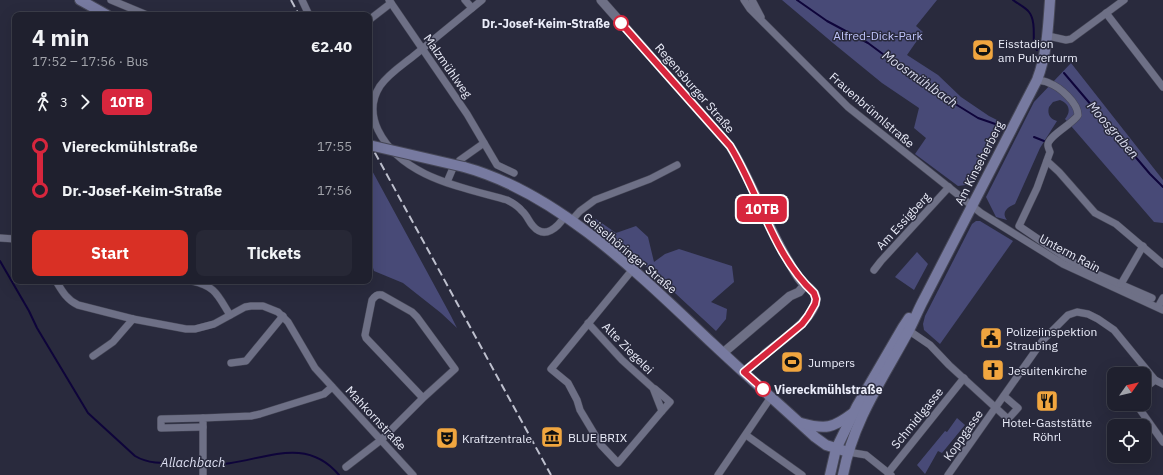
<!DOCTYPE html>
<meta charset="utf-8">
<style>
body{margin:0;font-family:"IBM Plex Sans",sans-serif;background:#272836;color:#f1f3f6;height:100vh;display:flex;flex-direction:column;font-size:15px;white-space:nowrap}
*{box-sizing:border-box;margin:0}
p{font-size:13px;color:#a1a3aa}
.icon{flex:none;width:22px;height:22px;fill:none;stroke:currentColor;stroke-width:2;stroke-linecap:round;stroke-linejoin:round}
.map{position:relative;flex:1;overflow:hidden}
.drawer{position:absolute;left:12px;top:12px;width:360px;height:272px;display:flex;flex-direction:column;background:#1f202e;border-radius:8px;box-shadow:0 4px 16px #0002,0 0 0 1px #3c3e4a}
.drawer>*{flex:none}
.badge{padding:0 8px;border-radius:6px;font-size:14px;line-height:26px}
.needle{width:26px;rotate:56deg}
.tools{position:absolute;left:1107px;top:367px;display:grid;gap:8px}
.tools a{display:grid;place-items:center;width:44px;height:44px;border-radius:8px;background:#1f202e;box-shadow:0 4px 16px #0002,0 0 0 1px #3c3e4a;font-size:20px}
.map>.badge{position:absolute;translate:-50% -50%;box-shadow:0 0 0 2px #fff}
.legs{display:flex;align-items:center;gap:6px;height:44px;padding:0 20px;font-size:13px}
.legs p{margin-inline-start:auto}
.head{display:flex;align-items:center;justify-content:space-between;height:68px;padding:0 20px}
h1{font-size:22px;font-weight:800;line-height:30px}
.cta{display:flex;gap:8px;margin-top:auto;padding:8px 20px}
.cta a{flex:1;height:46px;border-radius:8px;background:#d93025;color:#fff;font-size:16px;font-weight:800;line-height:46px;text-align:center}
.cta a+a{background:#272836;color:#f1f3f6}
ul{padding:0 20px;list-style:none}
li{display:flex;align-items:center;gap:14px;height:44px;font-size:15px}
li i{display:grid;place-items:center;width:6px;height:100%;margin:0 5px;background:currentColor}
li i::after{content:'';width:10px;height:10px;margin:-5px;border:3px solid;border-radius:50%;background:#1f202e}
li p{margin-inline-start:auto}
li:first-child i{background:linear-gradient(#0000 50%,currentColor 0)}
li:last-child i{background:linear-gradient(currentColor 50%,#0000 0)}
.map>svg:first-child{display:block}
</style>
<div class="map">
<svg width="1163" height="475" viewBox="0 0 1163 475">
<rect width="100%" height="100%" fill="#292a3d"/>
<g fill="#484a77">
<polygon points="782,0 937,0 916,26 923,32 907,55 938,75 961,97 989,116 1005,124 973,184 958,186 915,154 926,138 914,128 919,108 882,83 833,43"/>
<path d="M1071 63 1163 180V223L1154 222 1065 119C1071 112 1070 104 1060 100L1053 102 1049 107C1047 114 1050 119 1057 121L1040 148 1015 204C1007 207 1001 213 1007 220L996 217 986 197 1034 102Z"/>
<polygon points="369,165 451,316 457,328 441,313 403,283 374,271 369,255"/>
<polygon points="596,219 616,233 636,226 648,237 654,262 665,254 679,249 732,266 734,282 711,302 727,309 726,319 716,331 648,268 591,224"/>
<polygon points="976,221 980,221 1013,241 940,344 924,330 923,324 925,316 972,224"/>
<polygon points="917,252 928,264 914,290 895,277"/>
<polygon points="957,418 965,425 942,453 938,451 925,474 917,465 945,431 947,432"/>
</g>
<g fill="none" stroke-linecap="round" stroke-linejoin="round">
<g stroke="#0e043a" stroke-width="2">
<polyline points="797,0 827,21 868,43 907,72 944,97 978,118 1004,127"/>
<path d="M1013 0C1018 4 1025 7 1029 12 1036 21 1033 37 1034 47L1037 50"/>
<polyline points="1064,73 1150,174 1163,187"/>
<polyline points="1034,137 1044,141"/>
<path d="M0 261 29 311 37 328 88 413 135 456C155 468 179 460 201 463"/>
<path d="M205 464C252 469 301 429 339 475"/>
</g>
<g stroke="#464757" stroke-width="8">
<g id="minor">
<polyline points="111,0 147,15"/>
<polyline points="302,0 309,15"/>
<polyline points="389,0 467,114 497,165 514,173"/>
<polyline points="465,0 472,8"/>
<path d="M482 0C460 18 438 36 416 54 404 64 389 73 380 86 371 100 371 115 378 130 401 177 461 187 507 200 513 203 518 206 522 211 527 215 529 222 533 226 545 240 558 227 565 216"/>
<polyline points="744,0 750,9 848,107 981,213 1063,264 1163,310"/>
<polyline points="752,0 761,17"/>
<polyline points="1106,13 1163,87"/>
<polyline points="369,20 391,3"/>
<polyline points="1048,36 1066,40 1071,39 1124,0"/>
<path d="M1037 80C1041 81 1046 81 1049 83 1060 87 1078 103 1078 115 1073 124 1046 137 1048 146 1048 147 1050 152 1050 152L1037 188 1019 226 1066 258 1090 271 1152 298"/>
<polyline points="1047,161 1059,172 1095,213 1116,224 1163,264"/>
<polyline points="447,182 453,168 460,160 484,143"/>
<polyline points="571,221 580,211 595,200 650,179 677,165"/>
<polyline points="0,238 15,239"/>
<polyline points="874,270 881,261 949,187"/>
<path d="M56 281C62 291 67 300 78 305L133 319 186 329H195L214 324 245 307 251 306H263L278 312 288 322 315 368 413 475"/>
<path d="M192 281C216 286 218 296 230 315"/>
<polyline points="1121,284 1143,246"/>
<polyline points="1158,307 1163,298"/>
<polyline points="588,323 622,360 653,388 662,411 618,463 601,445 580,410 577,400 568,383 551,369 633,269"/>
<polyline points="905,328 930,345 949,365 1008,419 1018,408 1004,396"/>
<polyline points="93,356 113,342 133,319"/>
<polyline points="231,363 246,361 283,316"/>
<polyline points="655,389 670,402 662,411"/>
<polyline points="1144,389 1155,380 1163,384"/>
<polyline points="1136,404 1163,442"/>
<polyline points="203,418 161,419 161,428 203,427"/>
<polyline points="746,435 802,475"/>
<polyline points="848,452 866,455 891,475"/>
<path d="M346 467 381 440 423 398 455 369 417 317 412 312 382 295C377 294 375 296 372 300L365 335 366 338 423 398"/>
<polyline points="888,473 964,378"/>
<polyline points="203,475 203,418 251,416 260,414 324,394 332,387"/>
<polyline points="718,475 771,397"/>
<polyline points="948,475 1043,340 1068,315 1077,312 1088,314 1098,319 1114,330 1155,380"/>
</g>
</g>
<g stroke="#464757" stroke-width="10">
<g id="tertiary">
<path d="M601 0 730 146C753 183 766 224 788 260 792 267 796 275 801 281 806 286 816 291 816 299 815 319 779 342 765 354"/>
<polyline points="723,353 790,296 799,292 805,285"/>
<polyline points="744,372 758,360"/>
</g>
</g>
<g stroke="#464757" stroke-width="12">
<g id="secondary">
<polyline points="80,0 107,15"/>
<path d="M464 167C559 193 642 277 712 343 746 375 781 406 815 437L826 445 848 452"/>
<path d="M801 423C826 430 833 428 853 413"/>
<polyline points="830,475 836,449 857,406 903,327 909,318"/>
<path d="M843 475C853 421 882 380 908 332 914 321 918 310 924 299L1037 80C1047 54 1048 28 1050 0"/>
</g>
</g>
<use href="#minor" stroke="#6e7086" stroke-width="7"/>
<use href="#tertiary" stroke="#6e7086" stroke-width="9"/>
<use href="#secondary" stroke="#777aa0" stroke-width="10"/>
<g stroke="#bec0ce" stroke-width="2" stroke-dasharray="8 4" stroke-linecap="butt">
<polyline points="291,0 299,15"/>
<polyline points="369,142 551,475"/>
</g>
<g stroke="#464757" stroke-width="12" stroke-linecap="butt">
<polyline id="secondary-bridge" points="369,145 464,167"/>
</g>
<use href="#secondary-bridge" stroke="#777aa0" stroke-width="10"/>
</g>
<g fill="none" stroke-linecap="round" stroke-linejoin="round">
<g stroke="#fff" stroke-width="9">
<path id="line-1" d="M621 23 730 146C759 193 773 255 814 293L816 299 815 304 808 316 802 324 744 372 763 389"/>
</g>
<use href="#line-1" stroke="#d7263d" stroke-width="6"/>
</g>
<defs>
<g id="stadium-square" transform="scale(1.15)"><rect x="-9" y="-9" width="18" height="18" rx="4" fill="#f1a63f" stroke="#292a3d"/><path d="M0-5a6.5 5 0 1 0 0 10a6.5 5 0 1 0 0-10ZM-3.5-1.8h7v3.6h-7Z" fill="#111"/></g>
<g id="civic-square" transform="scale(1.15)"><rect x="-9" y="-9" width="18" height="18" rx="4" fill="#f1a63f" stroke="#292a3d"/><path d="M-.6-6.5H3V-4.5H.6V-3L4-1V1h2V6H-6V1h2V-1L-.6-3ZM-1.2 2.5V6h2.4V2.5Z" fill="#111"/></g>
<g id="church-square" transform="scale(1.15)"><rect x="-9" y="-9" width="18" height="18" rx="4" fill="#f1a63f" stroke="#292a3d"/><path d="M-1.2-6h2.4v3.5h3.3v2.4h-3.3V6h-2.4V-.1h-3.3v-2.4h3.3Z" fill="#111"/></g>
<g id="restaurant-square" transform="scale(1.15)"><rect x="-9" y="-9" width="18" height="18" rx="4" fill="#f1a63f" stroke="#292a3d"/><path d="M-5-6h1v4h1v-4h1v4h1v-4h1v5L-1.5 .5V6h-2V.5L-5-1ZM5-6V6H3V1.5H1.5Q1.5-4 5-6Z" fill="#111"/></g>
<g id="museum-square" transform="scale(1.15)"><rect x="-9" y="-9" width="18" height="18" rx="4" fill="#f1a63f" stroke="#292a3d"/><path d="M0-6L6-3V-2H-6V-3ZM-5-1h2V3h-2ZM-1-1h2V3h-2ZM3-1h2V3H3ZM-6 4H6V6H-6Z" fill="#111"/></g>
<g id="theatre-square" transform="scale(1.15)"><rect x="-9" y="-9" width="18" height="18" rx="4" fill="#f1a63f" stroke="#292a3d"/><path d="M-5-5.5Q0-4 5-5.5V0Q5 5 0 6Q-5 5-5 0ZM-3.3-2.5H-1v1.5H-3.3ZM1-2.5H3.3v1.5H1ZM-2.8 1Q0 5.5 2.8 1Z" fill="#111"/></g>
</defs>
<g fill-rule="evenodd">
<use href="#stadium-square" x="983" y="50"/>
<use href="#civic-square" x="991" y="338"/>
<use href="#stadium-square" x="792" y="362"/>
<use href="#church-square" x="993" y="370"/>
<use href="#restaurant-square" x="1047" y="401"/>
<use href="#museum-square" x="552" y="437"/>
<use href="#theatre-square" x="447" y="438"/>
</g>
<g fill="#fff" stroke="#d7263d" stroke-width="2">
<circle cx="621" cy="23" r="7"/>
<circle cx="763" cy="389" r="7"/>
</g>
<g text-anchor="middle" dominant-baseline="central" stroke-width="3" stroke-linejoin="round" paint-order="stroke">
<g font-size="12" font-weight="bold" fill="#eaecf9" stroke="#292a3d" text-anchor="end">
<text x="610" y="23">Dr.-Josef-Keim-Straße</text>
<text x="774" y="389" text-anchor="start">Viereckmühlstraße</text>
</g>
<g font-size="12" fill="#bfc3f9" stroke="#292a3d">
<text x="878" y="35">Alfred-Dick-Park</text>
</g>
<g font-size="12" fill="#eaecf9" stroke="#292a3d" text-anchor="start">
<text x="998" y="43">Eisstadion<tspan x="998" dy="14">am Pulverturm</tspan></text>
<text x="1006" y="331">Polizeiinspektion<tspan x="1006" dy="14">Straubing</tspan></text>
<text x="808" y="362">Jumpers</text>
<text x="1008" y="370">Jesuitenkirche</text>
<text x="1047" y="422" text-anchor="middle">Hotel-Gaststätte<tspan x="1047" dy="14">Röhrl</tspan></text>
<text x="568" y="437">BLUE BRIX</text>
<text x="462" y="438">Kraftzentrale</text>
</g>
<g font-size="12" fill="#eaecf9" stroke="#292a3d">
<text transform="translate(448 66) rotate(55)">Malzmühlweg</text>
<text transform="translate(695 88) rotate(49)">Regensburger Straße</text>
<text transform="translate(872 110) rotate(41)">Frauenbrünnlstraße</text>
<text transform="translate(979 163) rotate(-63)">Am Kinseherberg</text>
<text transform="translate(903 221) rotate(-47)">Am Essigberg</text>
<text transform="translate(630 253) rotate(40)">Geiselhöringer Straße</text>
<text transform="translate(1070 253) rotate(28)">Unterm Rain</text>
<text transform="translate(628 348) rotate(45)">Alte Ziegelei</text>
<text transform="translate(376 418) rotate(47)">Mahkornstraße</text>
<text transform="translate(917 418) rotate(-51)">Schmidlgasse</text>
<text transform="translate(963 435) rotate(-55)">Koppgasse</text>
</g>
<g font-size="13" font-style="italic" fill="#dcdef1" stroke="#292a3d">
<text transform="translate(920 79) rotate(35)">Moosmühlbach</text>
<text transform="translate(1113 130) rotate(49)">Moosgraben</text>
<text x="193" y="462">Allachbach</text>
</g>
</g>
</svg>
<div class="tools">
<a><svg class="needle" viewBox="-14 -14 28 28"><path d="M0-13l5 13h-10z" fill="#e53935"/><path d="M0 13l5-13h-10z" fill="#a1a3aa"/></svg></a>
<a><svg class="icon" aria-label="locate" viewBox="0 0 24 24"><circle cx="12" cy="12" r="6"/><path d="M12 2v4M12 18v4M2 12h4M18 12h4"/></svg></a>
</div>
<b class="badge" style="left:762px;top:209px;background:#d7263d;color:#fff">10TB</b>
<section class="drawer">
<div class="head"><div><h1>4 min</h1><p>17:52 – 17:56 · Bus</p></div><b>€2.40</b></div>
<div class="legs"><svg class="icon" aria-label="walk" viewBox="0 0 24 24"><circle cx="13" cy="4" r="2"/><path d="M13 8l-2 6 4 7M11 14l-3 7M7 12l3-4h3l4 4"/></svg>3<svg class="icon" aria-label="forward" viewBox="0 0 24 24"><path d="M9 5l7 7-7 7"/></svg><b class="badge" style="background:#d7263d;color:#fff">10TB</b></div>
<ul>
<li><i style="color:#d7263d"></i><b>Viereckmühlstraße</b><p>17:55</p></li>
<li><i style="color:#d7263d"></i><b>Dr.-Josef-Keim-Straße</b><p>17:56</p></li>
</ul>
<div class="cta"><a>Start</a><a>Tickets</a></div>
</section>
</div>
